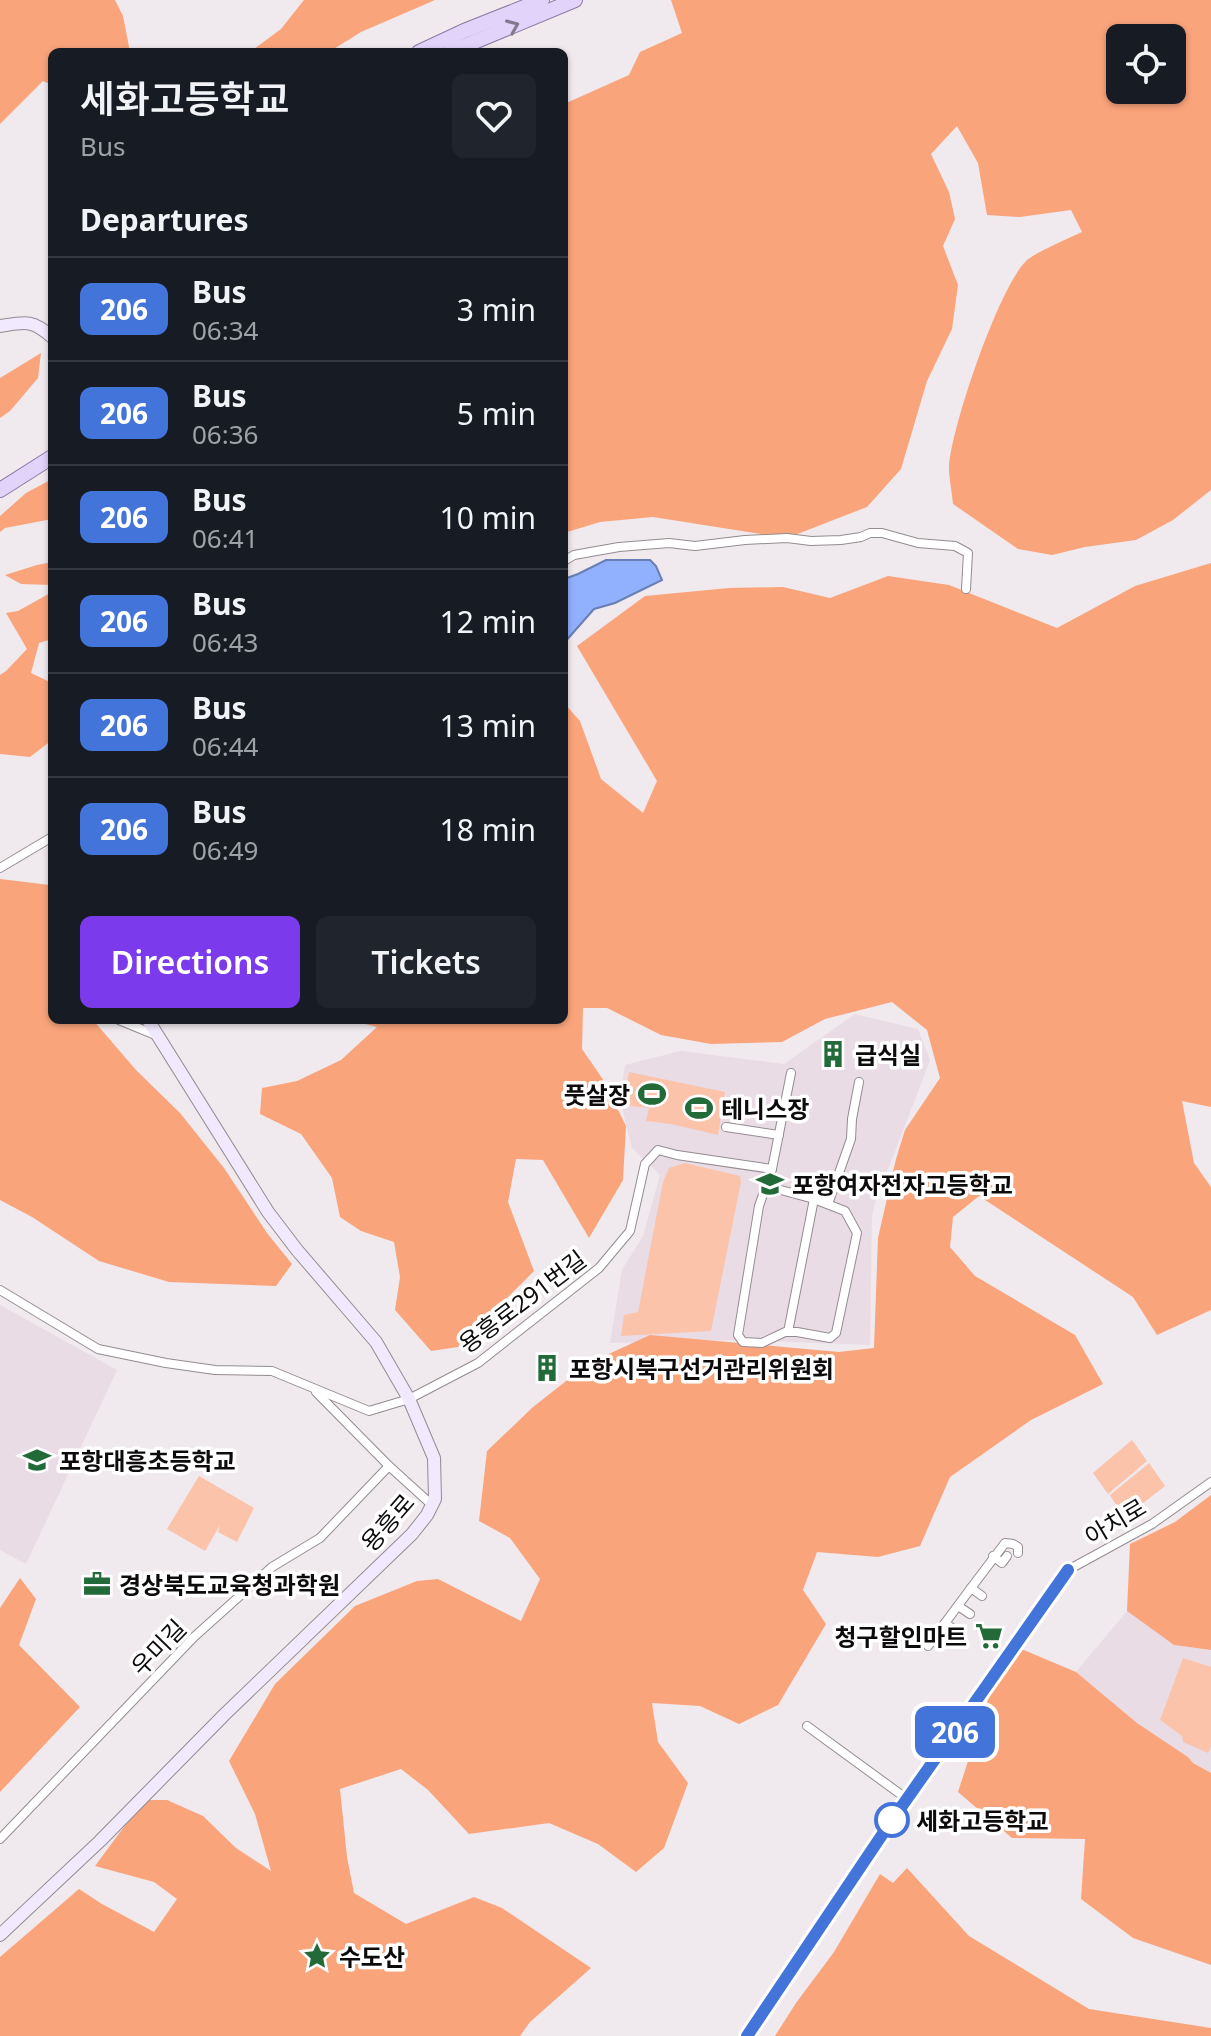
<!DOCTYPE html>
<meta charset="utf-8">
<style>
body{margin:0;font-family:"Noto Sans","Noto Sans KR",sans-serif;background:#20242c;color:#f1f3f6;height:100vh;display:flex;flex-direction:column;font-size:30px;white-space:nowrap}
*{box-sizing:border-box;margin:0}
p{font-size:26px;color:#9ea1a6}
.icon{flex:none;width:44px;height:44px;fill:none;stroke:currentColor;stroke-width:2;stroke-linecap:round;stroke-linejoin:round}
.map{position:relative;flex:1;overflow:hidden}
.drawer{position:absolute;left:48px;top:48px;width:520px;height:976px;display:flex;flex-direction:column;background:#171b24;border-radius:12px;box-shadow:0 2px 6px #0004}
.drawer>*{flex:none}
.badge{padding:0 16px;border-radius:12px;font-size:28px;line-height:52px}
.controls{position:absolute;left:1106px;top:24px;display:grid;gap:16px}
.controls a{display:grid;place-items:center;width:80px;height:80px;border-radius:12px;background:#171b24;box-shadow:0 2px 6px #0004;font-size:40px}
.map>.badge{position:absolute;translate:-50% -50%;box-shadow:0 0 0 4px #fff}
h2{padding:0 32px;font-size:30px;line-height:72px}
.round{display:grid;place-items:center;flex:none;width:84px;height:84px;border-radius:12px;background:#20242c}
.overview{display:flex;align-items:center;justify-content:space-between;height:136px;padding:0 32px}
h1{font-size:38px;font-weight:600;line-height:60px}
.button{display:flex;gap:16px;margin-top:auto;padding:16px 32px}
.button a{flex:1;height:92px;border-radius:12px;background:#7c3aed;color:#fff;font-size:32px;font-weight:600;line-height:92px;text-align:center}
.button a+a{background:#20242c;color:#f1f3f6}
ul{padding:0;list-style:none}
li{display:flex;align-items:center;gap:24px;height:104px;padding:0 32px;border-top:2px solid #363941}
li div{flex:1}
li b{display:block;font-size:30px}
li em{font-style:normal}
li .badge{min-width:88px;font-weight:700;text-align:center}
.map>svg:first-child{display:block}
</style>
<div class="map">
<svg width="1211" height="2036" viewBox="0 0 1211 2036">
<rect width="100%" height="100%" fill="#f0e9ed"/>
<g fill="#eadce5">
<polygon points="855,1014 918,1029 930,1060 891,1162 877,1194 872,1216 870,1345 733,1340 610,1343 622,1270 643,1236 660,1175 632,1148 620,1100 625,1065 681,1051 784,1064"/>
<polygon points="0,1305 117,1370 26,1564 0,1550"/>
<polygon points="1127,1611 1174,1645 1211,1650 1211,1773 1193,1763 1188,1757 1137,1723 1076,1672"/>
</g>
<g fill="#fbc3aa">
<polygon points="629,1072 725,1092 718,1135 671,1124 646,1121 649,1108 623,1105"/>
<polygon points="685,1163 740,1176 741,1182 711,1331 621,1336 624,1315 638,1312 663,1182 669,1168"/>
<polygon points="1132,1440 1147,1461 1108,1494 1093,1473"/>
<polygon points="1149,1463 1165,1486 1124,1518 1110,1495"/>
<polygon points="199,1476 254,1508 237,1542 218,1532 220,1525 205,1551 167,1529"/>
<polygon points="1183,1658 1211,1667 1211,1746 1208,1753 1183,1742 1182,1736 1160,1720"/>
</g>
<g fill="#faa47b" fill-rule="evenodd">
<polygon points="0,0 115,0 123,16 130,52 52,52 52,85 43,81 0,124"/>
<polygon points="304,0 435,0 361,32 329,52 250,52 281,29"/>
<path d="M671 0H1211V490L1173 520 1136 540 1085 547 1052 555 1018 549 953 504C952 492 949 479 949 467 951 428 999 286 1027 260 1037 252 1069 238 1082 232L1071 210 1020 217 987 215 978 163 957 126 931 154 949 192 955 219 943 246 958 285 952 329 927 381 901 469 867 507 787 538 653 517 600 522 564 533V104L629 75 640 52 682 33ZM1120 38H1172V90H1120Z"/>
<polygon points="41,353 38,378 10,411 0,418 0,378"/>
<polygon points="52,479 52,519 5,528 0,532 0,516 26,493"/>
<polygon points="52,562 52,585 21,584 5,575 37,565"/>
<polygon points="1211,563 1211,1107 1182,1101 1194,1163 1211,1187 1211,1310 1157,1335 1133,1297 979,1196 953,1217 950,1247 975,1276 1075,1335 1103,1384 1031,1420 950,1477 920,1546 878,1557 817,1552 803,1590 826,1624 778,1705 739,1724 700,1706 652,1703 658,1742 688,1783 664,1848 636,1872 598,1844 549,1823 469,1834 428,1790 401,1769 340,1789 347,1857 354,1893 406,1924 474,1897 502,1908 591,1968 530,2022 520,2036 0,2036 0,1957 79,1889 102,1904 154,1932 177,1899 154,1882 95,1866 144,1800 167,1800 203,1816 236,1848 271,1871 255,1814 229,1761 275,1684 355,1606 417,1581 438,1579 521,1621 540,1579 510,1538 479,1521 487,1451 533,1407 589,1363 650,1335 839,1352 874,1348 878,1238 896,1159 905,1130 940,1078 927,1030 892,1002 825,1019 782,1042 711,1044 661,1035 607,1008 583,1008 582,1049 604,1081 626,1126 623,1180 589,1238 543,1160 516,1159 508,1202 534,1271 458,1347 431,1351 395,1310 400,1277 394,1242 361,1231 340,1217 332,1178 301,1134 260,1114 262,1088 297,1081 341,1060 377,1027 350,1020 564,1020 564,703 580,721 601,779 643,813 657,781 577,646 645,596 729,588 783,587 830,598 888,576 949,585 1057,628 1135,586"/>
<polygon points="52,592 52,639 39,643 31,673 52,683 52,740 30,757 0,754 0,675 6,671 27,649 6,613 18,611"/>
<polygon points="0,879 50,885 52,896 52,1020 93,1020 136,1070 180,1113 224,1168 267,1233 292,1264 276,1286 169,1282 99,1261 32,1217 0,1200"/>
<polygon points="1211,1495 1211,1650 1174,1645 1127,1611 1130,1544 1175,1522"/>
<polygon points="20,1578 36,1599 19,1645 80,1707 0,1792 0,1608"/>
<polygon points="1019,1648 1076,1672 1137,1723 1188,1757 1193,1763 1211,1773 1211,1965 1133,1938 1081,1899 1085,1839 1012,1838 958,1792 989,1696"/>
<polygon points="907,1868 969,1936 1089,2009 1211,2028 1211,2036 775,2036 796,2003 834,1952 880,1874 893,1883"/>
</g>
<polygon fill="#91b0fd" stroke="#697eb5" stroke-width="2" points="606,560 650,560 656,566 662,580 615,603 594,609 564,643 564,579 578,574"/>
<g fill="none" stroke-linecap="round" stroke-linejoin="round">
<g stroke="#938c91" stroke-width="10">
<g id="street">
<polyline points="564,561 574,555 619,547 669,543 695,546 745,540 787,538 811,541 841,540 861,537 870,533 882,533 918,543 955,546 968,553 966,589"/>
<polyline points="0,868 52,837"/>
<polyline points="119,1020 158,1036"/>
<polyline points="726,1127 779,1135"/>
<polyline points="766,1186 814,1199 845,1211 857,1233 836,1333 830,1338 797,1332 785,1332 762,1343 743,1342 738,1335 759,1206 772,1169 791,1073"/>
<polyline points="828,1204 851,1139 852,1119 859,1082"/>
<polyline points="0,1290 98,1349 166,1363 215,1370 272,1371 369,1411 409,1399 478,1363 599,1268 630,1231 645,1164 658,1150 677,1155 772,1169"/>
<polyline points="788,1332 814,1199"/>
<polyline points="316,1392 389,1466 432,1505"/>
<polyline points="993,1556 1002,1563 1007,1556"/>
<polyline points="971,1588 1005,1543 1013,1544 1018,1547 1018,1553"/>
<polyline points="958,1606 970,1614"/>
<polyline points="945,1623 959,1633"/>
<polyline points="928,1646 971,1588 982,1596"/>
<polyline points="807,1726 907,1799"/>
<polyline points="0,1839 194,1637 272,1567 320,1538 389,1466"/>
<polyline points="747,2036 890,1823 1068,1570 1152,1524 1211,1482"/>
</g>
</g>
<g stroke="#938c91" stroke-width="14">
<g id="secondary">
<path d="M0 326C25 322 32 319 52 337"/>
<polyline points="0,1935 100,1841 224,1715 412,1534 427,1515 435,1499 434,1458 409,1399 376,1342 297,1250 268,1212 148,1020"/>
</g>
</g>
<g stroke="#8b7aa5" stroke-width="16">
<g id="primary">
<polyline points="419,52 464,31 542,0"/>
<polyline points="450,52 575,0"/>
<polyline points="0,490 52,457"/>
</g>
</g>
<use href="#street" stroke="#fff" stroke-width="8"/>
<use href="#secondary" stroke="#f1e9fd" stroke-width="12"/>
<use href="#primary" stroke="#e2d3fa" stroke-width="14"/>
</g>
<defs><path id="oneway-chevron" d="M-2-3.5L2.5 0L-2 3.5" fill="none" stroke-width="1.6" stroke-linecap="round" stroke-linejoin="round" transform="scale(2)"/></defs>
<use stroke="#82798f" href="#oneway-chevron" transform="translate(513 26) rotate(-23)"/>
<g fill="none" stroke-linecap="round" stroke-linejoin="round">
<g stroke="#fff" stroke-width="18">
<polyline id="line" points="747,2036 890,1823 1068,1570"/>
</g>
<use href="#line" stroke="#4374d9" stroke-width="12"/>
</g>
<defs>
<g id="building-bare" transform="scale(2.16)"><path d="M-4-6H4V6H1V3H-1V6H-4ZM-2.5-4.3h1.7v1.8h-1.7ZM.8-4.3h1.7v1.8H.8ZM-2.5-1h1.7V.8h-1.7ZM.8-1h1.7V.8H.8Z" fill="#226b38" stroke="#fff" stroke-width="2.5" paint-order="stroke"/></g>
<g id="stadium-bare" transform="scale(2.16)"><path d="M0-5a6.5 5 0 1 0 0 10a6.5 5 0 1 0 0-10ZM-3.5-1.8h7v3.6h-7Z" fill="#226b38" stroke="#fff" stroke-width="2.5" paint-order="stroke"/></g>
<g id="school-bare" transform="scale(2.16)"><path d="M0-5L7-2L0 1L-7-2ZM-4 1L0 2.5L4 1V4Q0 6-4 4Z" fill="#226b38" stroke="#fff" stroke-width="2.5" paint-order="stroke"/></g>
<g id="office-bare" transform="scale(2.16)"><path d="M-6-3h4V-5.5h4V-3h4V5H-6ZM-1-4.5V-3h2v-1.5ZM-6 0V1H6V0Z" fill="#226b38" stroke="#fff" stroke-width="2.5" paint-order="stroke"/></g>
<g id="supermarket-bare" transform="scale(2.16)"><path d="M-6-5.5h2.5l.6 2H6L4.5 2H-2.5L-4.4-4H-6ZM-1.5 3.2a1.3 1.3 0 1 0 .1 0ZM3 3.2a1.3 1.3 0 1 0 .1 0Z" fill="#226b38" stroke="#fff" stroke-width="2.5" paint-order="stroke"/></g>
<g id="sight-bare" transform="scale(2.16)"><path d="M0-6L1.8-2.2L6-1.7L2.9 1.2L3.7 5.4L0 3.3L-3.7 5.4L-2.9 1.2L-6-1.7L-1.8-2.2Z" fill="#226b38" stroke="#fff" stroke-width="2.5" paint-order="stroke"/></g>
</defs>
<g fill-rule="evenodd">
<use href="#building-bare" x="833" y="1054"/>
<use href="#stadium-bare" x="652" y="1094"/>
<use href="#stadium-bare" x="699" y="1108"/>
<use href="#school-bare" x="770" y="1184"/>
<use href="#building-bare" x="547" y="1368"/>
<use href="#school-bare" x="37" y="1460"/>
<use href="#office-bare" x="97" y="1584"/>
<use href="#supermarket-bare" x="989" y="1636"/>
<use href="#sight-bare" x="317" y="1956"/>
</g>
<circle fill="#fff" stroke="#4374d9" stroke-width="4" cx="892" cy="1820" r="16"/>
<g text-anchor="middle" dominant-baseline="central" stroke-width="7" stroke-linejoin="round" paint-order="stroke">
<g font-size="24" font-weight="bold" fill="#0d0b0c" stroke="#fff" text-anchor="start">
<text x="855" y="1054">급식실</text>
<text x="630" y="1094" text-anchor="end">풋살장</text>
<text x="721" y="1108">테니스장</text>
<text x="792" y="1184">포항여자전자고등학교</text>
<text x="569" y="1368">포항시북구선거관리위원회</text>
<text x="59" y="1460">포항대흥초등학교</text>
<text x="119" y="1584">경상북도교육청과학원</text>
<text x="967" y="1636" text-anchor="end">청구할인마트</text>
<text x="339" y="1956">수도산</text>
</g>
<g font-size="24" fill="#0d0b0c" stroke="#fff">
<text transform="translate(522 1301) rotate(-37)">용흥로291번길</text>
<text transform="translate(1115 1521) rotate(-31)">아치로</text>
<text transform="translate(387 1522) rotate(-49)">용흥로</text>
<text transform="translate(158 1647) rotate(-46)">우미길</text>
</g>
<g font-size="24" font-weight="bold" fill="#0d0b0c" stroke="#fff" text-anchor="start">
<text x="916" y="1820">세화고등학교</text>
</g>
</g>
</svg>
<div class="controls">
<a><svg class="icon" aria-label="locate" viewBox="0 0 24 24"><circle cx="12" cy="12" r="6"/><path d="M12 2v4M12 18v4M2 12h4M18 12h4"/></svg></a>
</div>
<b class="badge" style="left:955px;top:1732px;background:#4374d9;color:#fff">206</b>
<section class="drawer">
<div class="overview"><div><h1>세화고등학교</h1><p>Bus</p></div><a class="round"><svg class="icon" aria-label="heart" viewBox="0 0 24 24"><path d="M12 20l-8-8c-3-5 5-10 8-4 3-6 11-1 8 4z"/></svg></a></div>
<h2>Departures</h2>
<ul>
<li><span class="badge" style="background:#4374d9;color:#fff">206</span><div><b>Bus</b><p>06:34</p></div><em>3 min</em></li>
<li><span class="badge" style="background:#4374d9;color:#fff">206</span><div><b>Bus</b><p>06:36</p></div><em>5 min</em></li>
<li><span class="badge" style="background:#4374d9;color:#fff">206</span><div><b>Bus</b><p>06:41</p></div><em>10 min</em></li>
<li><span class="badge" style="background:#4374d9;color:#fff">206</span><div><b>Bus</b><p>06:43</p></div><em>12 min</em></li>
<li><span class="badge" style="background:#4374d9;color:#fff">206</span><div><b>Bus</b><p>06:44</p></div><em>13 min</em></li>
<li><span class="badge" style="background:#4374d9;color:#fff">206</span><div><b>Bus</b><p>06:49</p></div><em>18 min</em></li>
</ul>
<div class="button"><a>Directions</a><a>Tickets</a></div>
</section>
</div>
